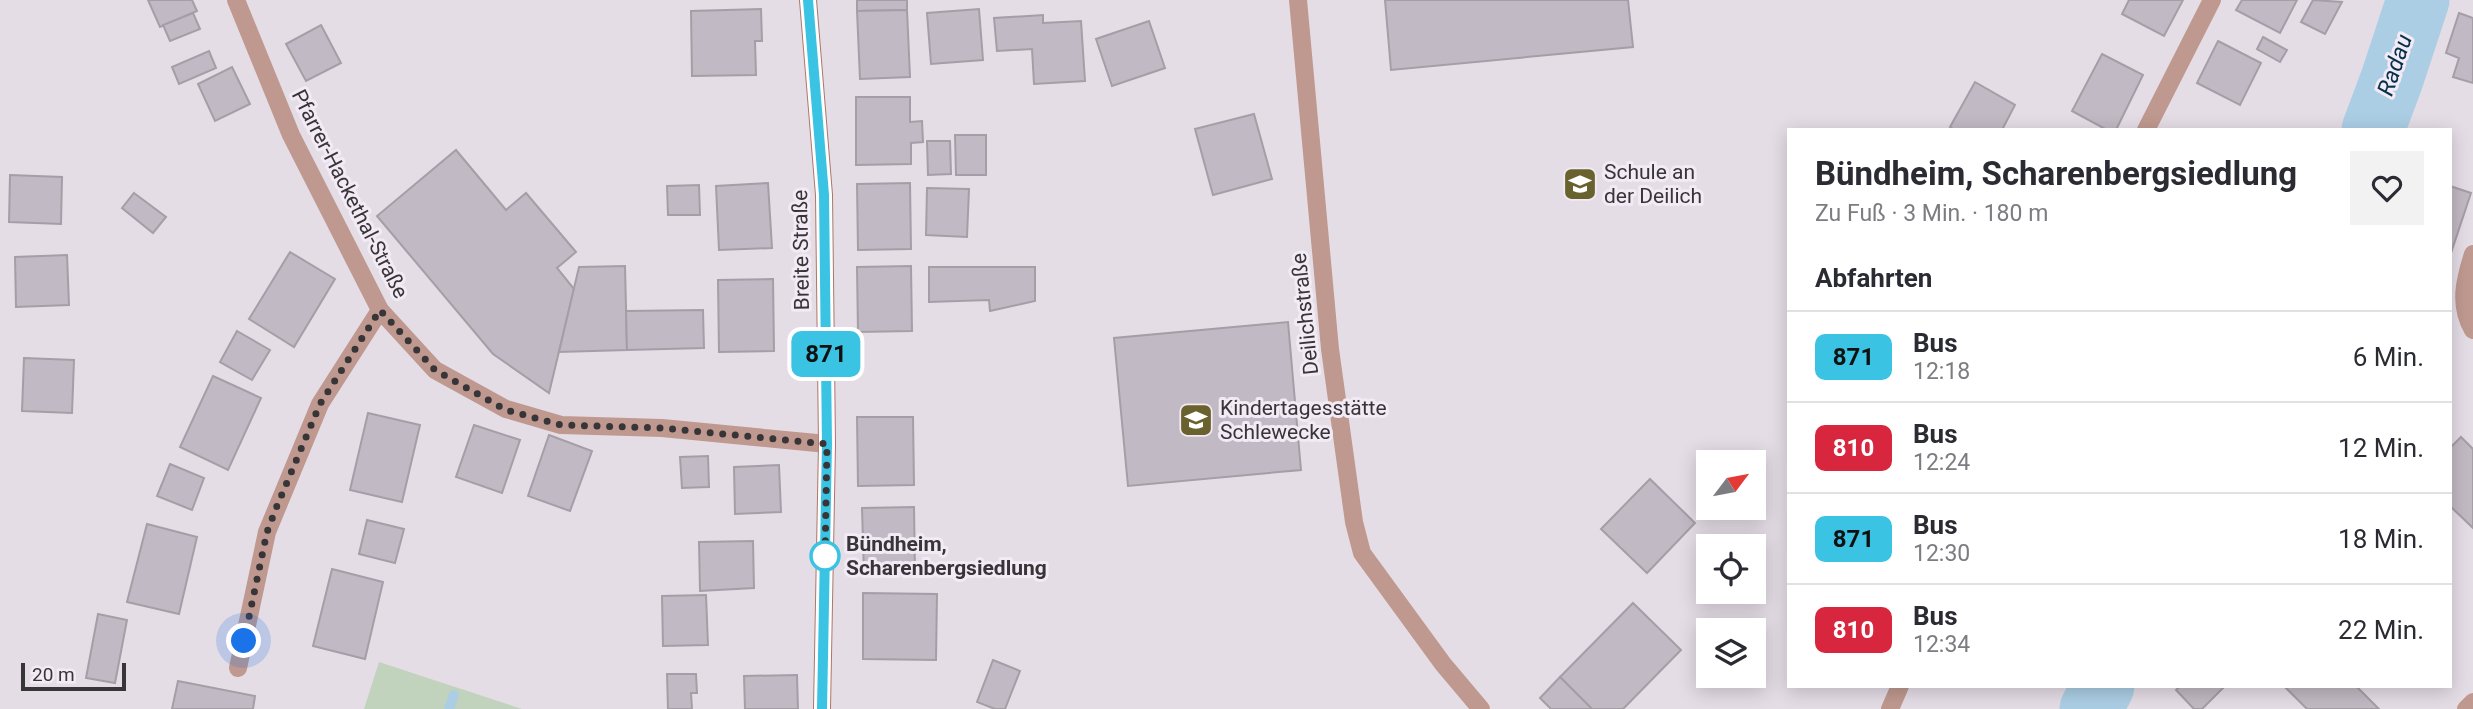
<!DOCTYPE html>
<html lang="de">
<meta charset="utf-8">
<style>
body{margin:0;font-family:Roboto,sans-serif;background:#f2f2f3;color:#2b2b33;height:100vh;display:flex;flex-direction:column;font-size:26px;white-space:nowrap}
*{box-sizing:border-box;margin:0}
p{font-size:23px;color:#7c7c81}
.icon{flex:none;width:38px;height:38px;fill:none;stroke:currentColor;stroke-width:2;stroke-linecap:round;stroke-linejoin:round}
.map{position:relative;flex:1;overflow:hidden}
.side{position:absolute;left:1787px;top:128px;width:665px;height:560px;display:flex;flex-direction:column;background:#fff;border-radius:0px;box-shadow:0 4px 18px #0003}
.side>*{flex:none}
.badge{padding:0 14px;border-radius:10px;font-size:24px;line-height:46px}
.needle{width:46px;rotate:58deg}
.fabs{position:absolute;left:1696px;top:450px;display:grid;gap:14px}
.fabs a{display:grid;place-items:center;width:70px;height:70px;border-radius:0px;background:#fff;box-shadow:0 4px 18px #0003;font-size:35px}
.scale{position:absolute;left:21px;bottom:18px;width:105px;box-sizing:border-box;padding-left:7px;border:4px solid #383539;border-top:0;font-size:19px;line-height:24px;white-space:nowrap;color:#383539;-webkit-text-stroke:5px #f2eaf4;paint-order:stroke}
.you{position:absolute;width:35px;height:35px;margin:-18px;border:5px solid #fff;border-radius:50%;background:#1a73e8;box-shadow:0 0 0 10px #1a73e833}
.map>.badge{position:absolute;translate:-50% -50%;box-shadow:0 0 0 4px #fff}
h2{padding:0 28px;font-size:26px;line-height:63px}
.round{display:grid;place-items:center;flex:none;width:74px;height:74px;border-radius:0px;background:#f2f2f3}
.summary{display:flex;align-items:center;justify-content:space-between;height:119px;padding:0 28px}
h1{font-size:33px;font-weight:700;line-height:52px}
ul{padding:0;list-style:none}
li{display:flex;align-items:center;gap:21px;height:91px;padding:0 28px;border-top:2px solid #e1e1e2}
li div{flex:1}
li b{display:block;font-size:26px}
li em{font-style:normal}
li .badge{min-width:77px;font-weight:700;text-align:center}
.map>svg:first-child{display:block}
</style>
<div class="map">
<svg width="2473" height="709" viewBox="0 0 2473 709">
<rect width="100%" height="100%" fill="#e5dde6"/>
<polygon fill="#c1d2bd" points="379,662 522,709 364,709"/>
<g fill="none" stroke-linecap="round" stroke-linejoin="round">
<polyline stroke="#accee5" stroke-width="10" points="449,709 454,695"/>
<g stroke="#accee5" stroke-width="63">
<polyline points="2373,130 2392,79 2418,0"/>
<polyline points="2091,709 2103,686"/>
</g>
</g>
<g fill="#c1b9c3" stroke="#a69ea7" stroke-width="2">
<polygon points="148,0 192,0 197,11 160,27"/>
<polygon points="857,0 907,0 907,10 857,11"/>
<polygon points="1385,0 1628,0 1633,47 1391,70"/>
<polygon points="2129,0 2183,0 2164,36 2122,14"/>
<polygon points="2242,0 2297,0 2280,33 2236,10"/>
<polygon points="2313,0 2342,2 2325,34 2301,22"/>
<polygon points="761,9 762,41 755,41 756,75 692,76 691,11"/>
<polygon points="979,9 983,60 931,64 927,13"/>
<polygon points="907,10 910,77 860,79 857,11"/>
<polygon points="193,13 200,29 170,41 163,25"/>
<polygon points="2459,13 2473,18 2473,83 2453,77 2459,58 2446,53"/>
<polygon points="1043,15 1043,23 1081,21 1085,81 1034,84 1032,49 997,51 994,18"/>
<polygon points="1149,21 1165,68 1112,86 1096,39"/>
<polygon points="321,25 341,63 306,81 286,44"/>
<polygon points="2263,37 2287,50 2280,62 2257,49"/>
<polygon points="2218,41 2261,63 2240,105 2197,83"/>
<polygon points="209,51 216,68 179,84 172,67"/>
<polygon points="2102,54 2143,75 2116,130 2107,130 2072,111"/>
<polygon points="232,67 250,104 215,121 198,84"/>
<polygon points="1975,82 2015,105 2002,130 1954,130 1950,127"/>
<polygon points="856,97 910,97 910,122 922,121 923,142 911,143 911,164 856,165"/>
<polygon points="1254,114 1272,179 1213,195 1195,129"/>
<polygon points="955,135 986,135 986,175 956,175"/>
<polygon points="927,141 950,141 951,174 928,175"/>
<polygon points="456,150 506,210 526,193 576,252 557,268 574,289 549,393 493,354 377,216"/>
<polygon points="10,175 62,177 61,224 9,222"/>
<polygon points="768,183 772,248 719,250 716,186"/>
<polygon points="910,183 911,249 858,250 857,184"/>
<polygon points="699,185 700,215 668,215 667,186"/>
<polygon points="2450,186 2471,193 2450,256"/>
<polygon points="927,188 969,189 967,237 926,235"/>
<polygon points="134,193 166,217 153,233 122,208"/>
<polygon points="290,252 335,279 294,347 249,319"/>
<polygon points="67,255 69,305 16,307 15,257"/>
<polygon points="625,266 627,350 559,352 579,267"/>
<polygon points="911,266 912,331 858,332 857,267"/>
<polygon points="929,267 1035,267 1035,301 990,311 989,300 929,302"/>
<polygon points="773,279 774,351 719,352 718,280"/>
<polygon points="703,310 704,348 627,350 626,311"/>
<polygon points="1288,322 1301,470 1128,486 1114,338"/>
<polygon points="237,331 270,350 252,380 220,362"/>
<polygon points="24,358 74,360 72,413 22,411"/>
<polygon points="213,376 261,398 228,470 180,447"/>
<polygon points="368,413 420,425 402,502 350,490"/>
<polygon points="857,417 913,417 914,485 858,486"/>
<polygon points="474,425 520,440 502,493 456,477"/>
<polygon points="549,435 592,451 570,511 528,496"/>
<polygon points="2461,437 2473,449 2473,528 2450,506 2450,448"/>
<polygon points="708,456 709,487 682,488 680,457"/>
<polygon points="170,464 204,478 192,510 157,496"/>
<polygon points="779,465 781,512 735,514 734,467"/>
<polygon points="1650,479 1695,523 1647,573 1601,529"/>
<polygon points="914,507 915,574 864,575 862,508"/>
<polygon points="367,520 404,529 395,563 359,554"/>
<polygon points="147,524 197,537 179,614 127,602"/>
<polygon points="753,541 754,588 700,591 699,542"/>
<polygon points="332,569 383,582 365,659 313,646"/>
<polygon points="863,593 937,594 936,660 863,659"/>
<polygon points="706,595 708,645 663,646 662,596"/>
<polygon points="1633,603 1681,650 1623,709 1592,709 1560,677"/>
<polygon points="98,614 127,620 115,683 86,678"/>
<polygon points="993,660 1020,671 1005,709 995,709 977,702"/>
<polygon points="667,674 696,674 697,693 691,693 692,709 668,709"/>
<polygon points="797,675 798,709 745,709 744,676"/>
<polygon points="1560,677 1592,709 1551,709 1540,698"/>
<polygon points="178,681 255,696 253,709 172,709"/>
<polygon points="2180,686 2225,686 2202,709 2194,709 2176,690"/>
<polygon points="2284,686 2356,686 2379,709 2307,709"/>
</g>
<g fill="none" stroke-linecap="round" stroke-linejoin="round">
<g stroke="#bf998f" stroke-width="18">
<polyline points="236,0 291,135 380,310 435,370 506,409 561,425 662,428 827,444"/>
<polyline points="1298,0 1330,349 1354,522 1362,553 1443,664 1481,709"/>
<polyline points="2146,130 2212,0"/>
<path d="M2473 254C2465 279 2458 305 2473 330"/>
<polyline points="238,668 267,532 320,404 380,310"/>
<polyline points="1890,709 1900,686"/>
<polyline points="2466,709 2473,702"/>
</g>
<polyline stroke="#ad7667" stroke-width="18" points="808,0 824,195 827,444 822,709"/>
</g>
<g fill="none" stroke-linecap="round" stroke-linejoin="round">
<g stroke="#fff" stroke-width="16">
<polyline id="line" points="808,0 824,195 827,444 822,709"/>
</g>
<use href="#line" stroke="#3bc3e3" stroke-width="10"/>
<polyline stroke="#383539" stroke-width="7" stroke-dasharray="0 12.6" points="244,641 267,532 277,506 320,404 380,310 435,370 506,410 561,425 662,428 827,444 825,561 825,556"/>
</g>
<defs>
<g id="school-square" transform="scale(1.75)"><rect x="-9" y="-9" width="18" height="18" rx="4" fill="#69622e" stroke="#f2eaf4"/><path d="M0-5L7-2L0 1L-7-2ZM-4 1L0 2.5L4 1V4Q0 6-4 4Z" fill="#fff"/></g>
</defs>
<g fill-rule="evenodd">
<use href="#school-square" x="1580" y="184"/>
<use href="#school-square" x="1196" y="420"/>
</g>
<circle fill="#fff" stroke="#3bc3e3" stroke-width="3.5" cx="825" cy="556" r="14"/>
<g text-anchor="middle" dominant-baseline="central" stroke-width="6" stroke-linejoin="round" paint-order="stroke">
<g font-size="21" fill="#383539" stroke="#f2eaf4" text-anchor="start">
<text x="1604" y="172">Schule an<tspan x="1604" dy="24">der Deilich</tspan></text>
<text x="1220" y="408">Kindertagesstätte<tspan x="1220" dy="24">Schlewecke</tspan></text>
</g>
<g font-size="21" fill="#383539" stroke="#f2eaf4">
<text transform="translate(350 194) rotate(63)">Pfarrer-Hackethal-Straße</text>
<text transform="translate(801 250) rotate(-91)">Breite Straße</text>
<text transform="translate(1305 314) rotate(-96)">Deilichstraße</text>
</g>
<g font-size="21" font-weight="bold" fill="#383539" stroke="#f2eaf4" text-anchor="start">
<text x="846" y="544">Bündheim,<tspan x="846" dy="24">Scharenbergsiedlung</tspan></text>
</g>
<g font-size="23" font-style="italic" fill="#05324a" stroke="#f2eaf4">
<text transform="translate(2395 65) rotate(-71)">Radau</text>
</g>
</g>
</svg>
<div class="fabs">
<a><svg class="needle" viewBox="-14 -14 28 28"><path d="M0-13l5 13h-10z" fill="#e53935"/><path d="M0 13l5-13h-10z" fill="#7c7c81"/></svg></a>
<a><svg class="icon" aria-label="locate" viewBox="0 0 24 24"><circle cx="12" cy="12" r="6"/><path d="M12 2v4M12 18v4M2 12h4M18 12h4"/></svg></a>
<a><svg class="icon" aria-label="layers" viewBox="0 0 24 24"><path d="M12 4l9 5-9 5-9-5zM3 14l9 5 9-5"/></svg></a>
</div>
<div class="scale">20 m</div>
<div class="you" style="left:244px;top:641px"></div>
<b class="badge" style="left:826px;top:354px;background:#3bc3e3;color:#111">871</b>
<section class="side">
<div class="summary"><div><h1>Bündheim, Scharenbergsiedlung</h1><p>Zu Fuß · 3 Min. · 180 m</p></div><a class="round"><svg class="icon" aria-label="heart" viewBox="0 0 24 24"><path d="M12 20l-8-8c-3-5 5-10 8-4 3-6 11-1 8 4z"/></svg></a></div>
<h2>Abfahrten</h2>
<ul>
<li><span class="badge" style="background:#3bc3e3;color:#111">871</span><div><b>Bus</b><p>12:18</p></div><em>6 Min.</em></li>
<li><span class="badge" style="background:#d7263d;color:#fff">810</span><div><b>Bus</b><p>12:24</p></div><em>12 Min.</em></li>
<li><span class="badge" style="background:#3bc3e3;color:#111">871</span><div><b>Bus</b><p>12:30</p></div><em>18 Min.</em></li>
<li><span class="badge" style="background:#d7263d;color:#fff">810</span><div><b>Bus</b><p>12:34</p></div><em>22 Min.</em></li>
</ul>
</section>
</div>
